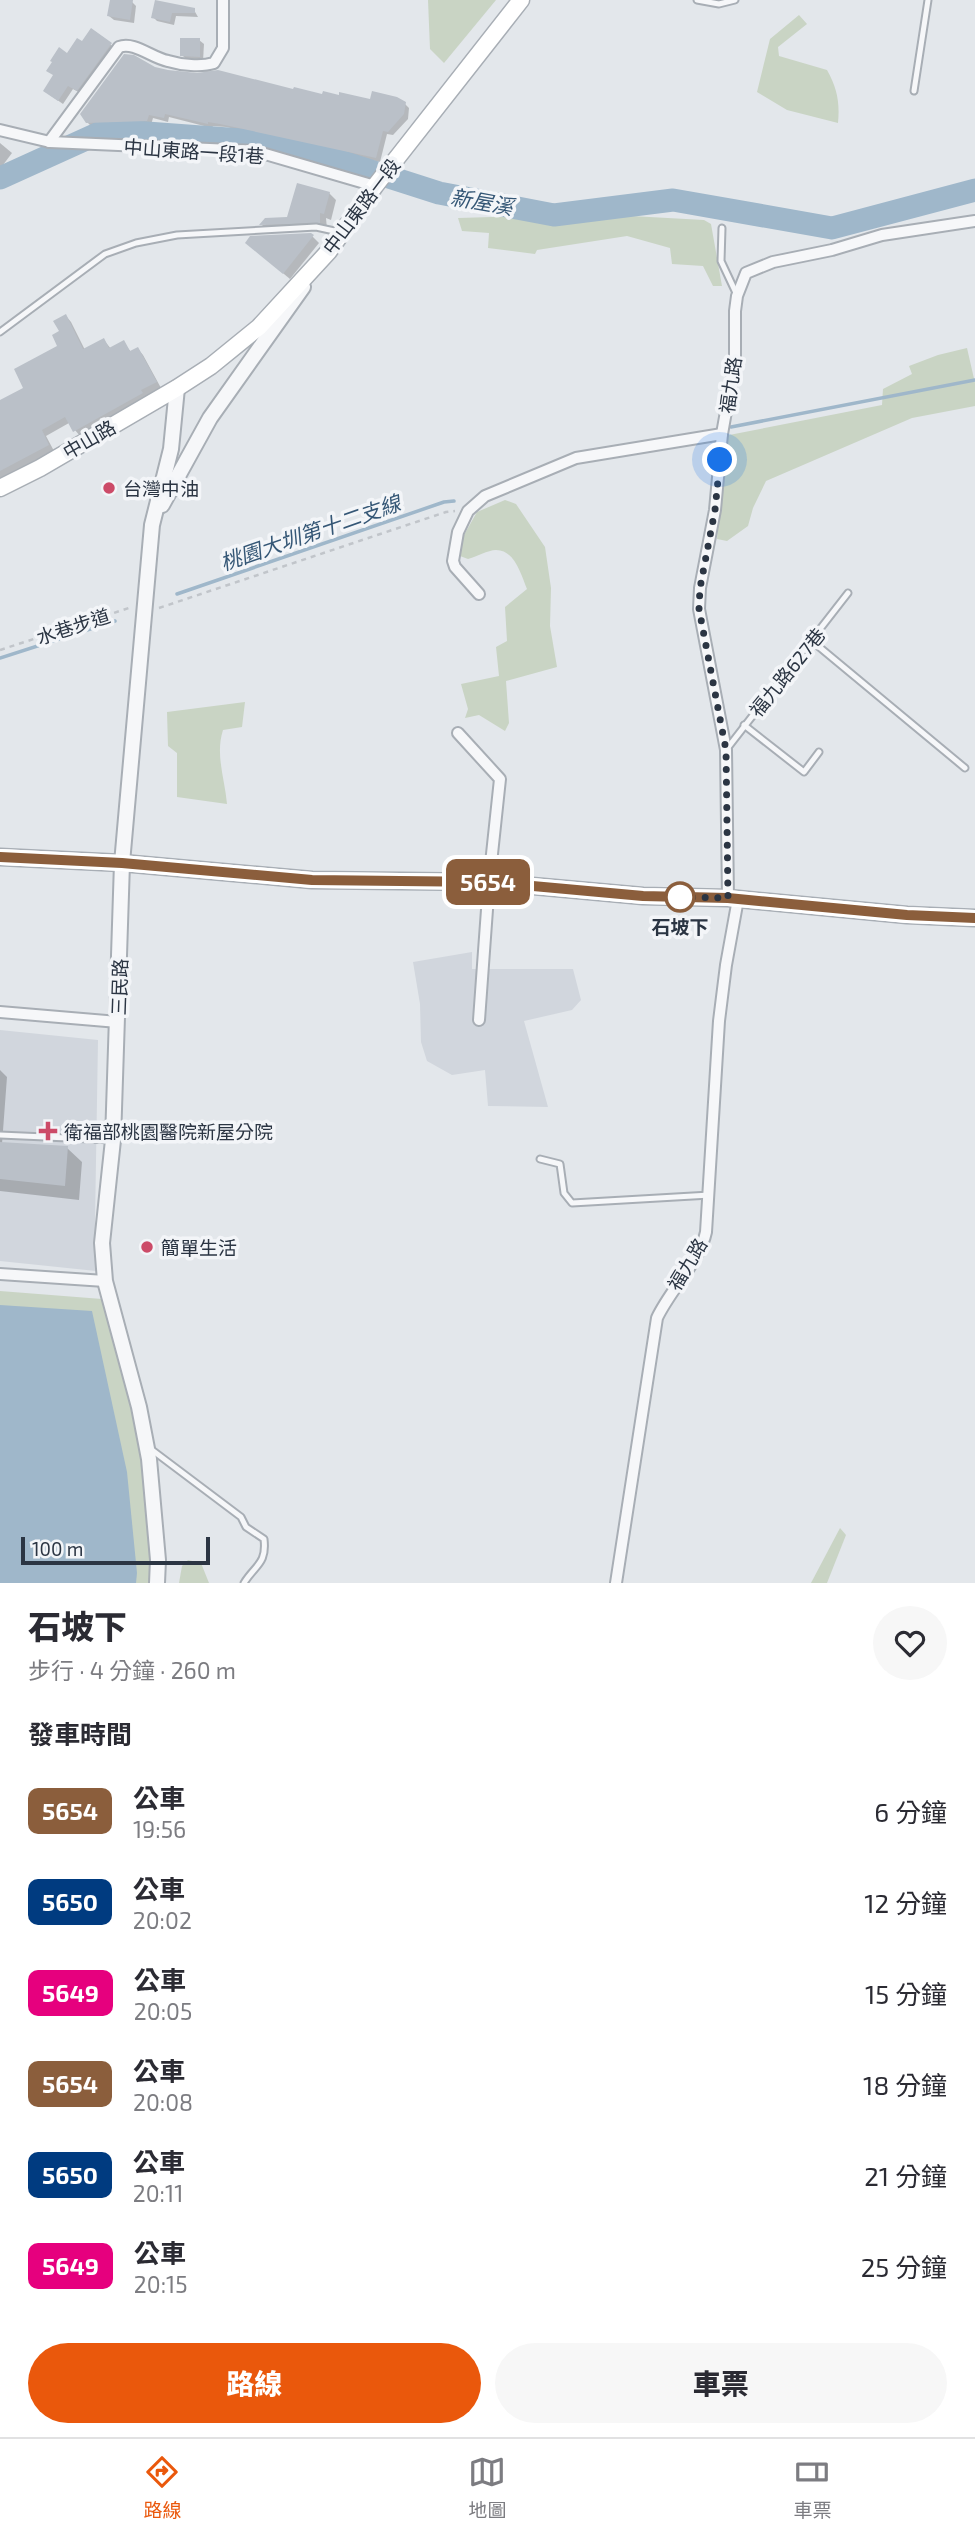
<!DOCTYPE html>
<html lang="zh-TW">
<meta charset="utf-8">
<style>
body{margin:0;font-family:"Exo 2","Noto Sans TC",sans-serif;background:#f7f7f7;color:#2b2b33;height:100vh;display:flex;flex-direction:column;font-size:26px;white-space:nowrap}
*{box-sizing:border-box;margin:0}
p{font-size:23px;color:#7c7c81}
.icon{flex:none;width:38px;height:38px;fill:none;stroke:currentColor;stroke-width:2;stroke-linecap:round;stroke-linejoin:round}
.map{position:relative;height:1583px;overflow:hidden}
.drawer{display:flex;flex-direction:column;background:#fff;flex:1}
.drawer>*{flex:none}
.badge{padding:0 14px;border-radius:10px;font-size:24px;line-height:46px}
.scale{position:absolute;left:21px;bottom:18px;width:189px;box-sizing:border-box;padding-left:7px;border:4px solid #2b3543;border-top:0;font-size:19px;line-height:24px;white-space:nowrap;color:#2b3543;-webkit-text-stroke:5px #f3f5f8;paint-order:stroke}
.you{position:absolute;width:35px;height:35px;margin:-18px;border:5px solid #fff;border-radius:50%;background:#1a73e8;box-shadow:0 0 0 10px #1a73e833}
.map>.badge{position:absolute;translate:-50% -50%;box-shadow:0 0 0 4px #fff}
h2{padding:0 28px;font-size:26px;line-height:63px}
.round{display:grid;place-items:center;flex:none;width:74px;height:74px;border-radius:37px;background:#f7f7f7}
.head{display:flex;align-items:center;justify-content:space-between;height:119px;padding:0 28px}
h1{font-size:33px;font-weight:800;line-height:52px}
.primary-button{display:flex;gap:14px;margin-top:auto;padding:14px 28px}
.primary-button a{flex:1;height:80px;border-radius:42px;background:#ea580c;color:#fff;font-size:28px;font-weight:800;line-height:80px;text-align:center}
.primary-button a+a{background:#f7f7f7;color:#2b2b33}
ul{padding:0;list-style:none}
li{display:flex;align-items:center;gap:21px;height:91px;padding:0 28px}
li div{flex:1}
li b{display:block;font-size:26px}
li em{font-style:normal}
li .badge{min-width:77px;font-weight:700;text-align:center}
.tab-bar{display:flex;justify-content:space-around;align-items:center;height:98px;border-top:2px solid #e1e1e2;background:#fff;font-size:19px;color:#7c7c81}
.tab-bar a{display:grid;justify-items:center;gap:4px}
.tab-bar .selected{color:#ea580c}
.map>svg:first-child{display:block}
</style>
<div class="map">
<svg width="975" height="1583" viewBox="0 0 975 1583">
<rect width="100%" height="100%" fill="#e3e7eb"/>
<g fill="#d1d6dd">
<polygon points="472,952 472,969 573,969 581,1000 572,1010 524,1021 548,1107 488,1106 485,1070 452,1075 427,1061 421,1042 420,1004 413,962"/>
<polygon points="0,1030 98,1040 95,1221 96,1271 0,1261"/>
</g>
<g fill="#c9d4c4">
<polygon points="428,0 496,0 444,63 430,49"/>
<path d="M799 15 807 24 778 47 779 56 827 70C837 88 840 102 838 123L787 110 757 92 770 39Z"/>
<polygon points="595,214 704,220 711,224 722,286 713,286 703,266 672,264 670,248 627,236 537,250 535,254 488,248 489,233 462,231 458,218"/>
<polygon points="967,348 975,383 975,406 912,418 766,481 753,508 748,526 727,541 717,539 724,436 882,405 883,389 912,374 909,366 938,355"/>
<path d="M505 500 516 504 545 547 551 588 550 626 557 667 506 681 509 723 505 731 479 715 465 718 468 709 461 684 499 676 496 647 507 641 505 607 527 589C521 575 515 550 496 550 488 550 476 557 468 559L460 556V542L477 512Z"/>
<path d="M245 702 242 727 223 730C215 755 225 779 227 804L177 797V753L168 746 167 712Z"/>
<polygon points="0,1291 102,1299 140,1431 152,1583 0,1583"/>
<polygon points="840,1528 846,1535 827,1583 811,1583"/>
<polygon points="188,1560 201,1563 209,1583 179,1583 182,1566"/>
</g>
<polygon fill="#9fb7ca" points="0,1305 92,1311 127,1472 137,1573 136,1583 0,1583"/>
<g fill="#0003">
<polygon points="112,0 132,2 136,6 134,23 114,20 109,16"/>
<polygon points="156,2 194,10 198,17 176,16 174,25 157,21 153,17"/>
<polygon points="91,31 115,48 82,94 73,89 63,104 50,95 68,55 83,44"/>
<polygon points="199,40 204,44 203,61 186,59 182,55"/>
<polygon points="154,69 323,96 404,103 409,108 408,119 393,135 387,134 380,162 226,127 213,126 212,128 169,117 168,122 153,118 151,125 92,127 87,122"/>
<polygon points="0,143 12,153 0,169"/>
<polygon points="329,193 336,200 331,220 326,218 327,229 268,231 262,225 289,219"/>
<polygon points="310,234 319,243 290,279 254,249"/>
<polygon points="66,316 71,322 85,350 104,340 111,349 123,342 131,352 138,349 143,355 161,388 146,396 147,399 80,436 69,423 46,436 54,451 0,481 0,402 26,388 60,347"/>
<polygon points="0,1070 7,1077 2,1144 67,1148 82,1162 79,1200 0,1191"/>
</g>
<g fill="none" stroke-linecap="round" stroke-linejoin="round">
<g stroke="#9fb7ca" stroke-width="3.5">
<polyline points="731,427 975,380"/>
<polyline points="177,594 444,502 454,501"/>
<polyline points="0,658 115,621"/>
</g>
<polyline stroke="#9fb7ca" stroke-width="23" points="0,178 106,130 283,143 439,193 554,215 673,200 832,228 975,190"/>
</g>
<g fill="#bac0c8">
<polygon points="110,0 133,0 130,20 107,16"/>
<polygon points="155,0 195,8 195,13 172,13 170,22 151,18"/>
<polygon points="91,28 112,43 77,91 68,86 58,101 43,91 53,75 46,71 52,62 50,61 59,47 67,53 77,38 82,41"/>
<polygon points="180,38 200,38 200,57 180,56"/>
<polygon points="124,54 134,55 155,67 168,70 197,73 218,70 293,89 294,87 322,94 323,91 339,95 339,92 370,99 372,91 397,97 406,102 404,114 388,132 383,131 376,158 220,124 208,122 208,124 165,114 164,118 149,115 147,121 86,123 80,114"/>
<polygon points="297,183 330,192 324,214 320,213 320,223 259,225 265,218 287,217"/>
<polygon points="311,233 314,235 283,274 245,243 250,236"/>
<polygon points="66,314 83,349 104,338 109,348 124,340 130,351 138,347 157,382 141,390 143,393 73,432 65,417 42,430 49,445 0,471 0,400 23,388 14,369 57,346 52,335 59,331 53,321"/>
<polygon points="0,1142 68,1146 65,1186 0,1179"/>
</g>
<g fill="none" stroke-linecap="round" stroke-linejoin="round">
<g stroke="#a8aeb5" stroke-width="9">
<g id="service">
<polyline points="697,0 719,4 735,0"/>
<polyline points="914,91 928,0"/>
<polyline points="722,228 721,261 737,295"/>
<polyline points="0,332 105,254 136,243 177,235 316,227 339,232"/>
<polyline points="812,641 965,768"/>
<polyline points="744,725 804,772 819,752"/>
<polyline points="726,750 848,593"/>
<polyline points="0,1135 113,1140"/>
<polyline points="540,1159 560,1164 564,1193 572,1203 710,1195"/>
<path d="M152 1450 241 1517 246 1527 264 1539C267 1564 255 1565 244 1583"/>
</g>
</g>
<g stroke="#a8aeb5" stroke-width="14">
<g id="minor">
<polyline points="0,130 50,142 255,151 375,186"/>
<path d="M49 142 119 47C134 41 152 58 168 61 181 65 201 67 214 63L223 48V0"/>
<polyline points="479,594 455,567 453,561 458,532 468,511 485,496 576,458 722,434"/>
<polyline points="458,733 500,779 489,882 479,1020"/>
<polyline points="728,898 726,750 699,609 700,588 715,510 722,434 735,361 735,311 737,296 746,273 773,262 832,250 882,235 975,221"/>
<polyline points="0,1012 118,1022"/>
<polyline points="0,1274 105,1281"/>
<path d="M616 1583 657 1318C670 1290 700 1261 706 1232L719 1021 726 965 738 899"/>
</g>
</g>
<g stroke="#a8aeb5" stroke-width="18">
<g id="tertiary">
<polyline points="162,505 210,418 303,287"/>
<polyline points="157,1583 158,1560 149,1459 139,1407 105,1281 102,1243 113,1140 122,863 152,525 171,449 177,388"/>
</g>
</g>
<g stroke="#a8aeb5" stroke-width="19">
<g id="secondary">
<polyline points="0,488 40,468 177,388 211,366 259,327 329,251 375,186 521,0"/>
<polyline points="0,857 122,863 312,880 489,882 643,896 728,898 907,915 975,918"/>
</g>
</g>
<g stroke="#c1c5ca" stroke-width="2.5" stroke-dasharray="5 5" stroke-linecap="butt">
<polyline points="159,608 446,512 455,511"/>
<polyline points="0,650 132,607"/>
</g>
<use href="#service" stroke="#f6f7f9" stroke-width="5"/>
<use href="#minor" stroke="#f6f7f9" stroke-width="10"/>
<use href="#tertiary" stroke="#f6f7f9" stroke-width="14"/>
<use href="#secondary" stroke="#fff" stroke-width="16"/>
</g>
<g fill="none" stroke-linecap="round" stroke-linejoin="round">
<g stroke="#fff" stroke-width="16">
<polyline id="line" points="0,857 122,863 312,880 489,882 643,896 728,898 907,915 975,918"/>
</g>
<use href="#line" stroke="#8b5e3c" stroke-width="10"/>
<polyline stroke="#2b3543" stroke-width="7" stroke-dasharray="0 12.6" points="680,897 728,898 726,750 699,609 700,588 715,510 720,460"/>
</g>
<g fill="#cc4b68" stroke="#f3f5f8" stroke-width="2.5">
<circle cx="109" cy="488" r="7"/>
<path d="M44.5 1120.5h7v7h7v7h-7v7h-7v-7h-7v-7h7z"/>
<circle cx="147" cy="1247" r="7"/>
</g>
<circle fill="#fff" stroke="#8b5e3c" stroke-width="3.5" cx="680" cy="897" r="14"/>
<g text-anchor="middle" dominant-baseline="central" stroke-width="7" stroke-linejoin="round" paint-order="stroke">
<g font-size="19" fill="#2b3543" stroke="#f3f5f8">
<text transform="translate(194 151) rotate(4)">中山東路一段1巷</text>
<text transform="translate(361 206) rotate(-53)">中山東路一段</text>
<text transform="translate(730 385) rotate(-82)">福九路</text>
<text transform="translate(89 439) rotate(-30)">中山路</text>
<text transform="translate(73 626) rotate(-18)">水巷步道</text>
<text transform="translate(787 672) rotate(-51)">福九路627巷</text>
<text transform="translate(119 987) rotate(-88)">三民路</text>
<text transform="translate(687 1264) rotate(-59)">福九路</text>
</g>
<g font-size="19" fill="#2b3543" stroke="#f3f5f8" text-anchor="start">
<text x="123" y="488">台灣中油</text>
<text x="64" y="1131">衛福部桃園醫院新屋分院</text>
<text x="161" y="1247">簡單生活</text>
</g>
<g font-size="19" font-weight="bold" fill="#2b3543" stroke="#f3f5f8">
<text x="680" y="926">石坡下</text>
</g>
<g font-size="21" font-style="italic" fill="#355776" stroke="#f3f5f8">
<text transform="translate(482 201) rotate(10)">新屋溪</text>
<text transform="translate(310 532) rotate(-19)">桃園大圳第十二支線</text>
</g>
</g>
</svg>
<div class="scale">100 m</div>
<div class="you" style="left:720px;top:460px"></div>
<b class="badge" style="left:488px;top:882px;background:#8b5e3c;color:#fff">5654</b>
</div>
<section class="drawer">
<div class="head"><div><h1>石坡下</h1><p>步行 · 4 分鐘 · 260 m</p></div><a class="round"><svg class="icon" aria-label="heart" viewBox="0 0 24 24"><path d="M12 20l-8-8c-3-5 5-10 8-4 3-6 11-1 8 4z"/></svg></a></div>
<h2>發車時間</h2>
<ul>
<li><span class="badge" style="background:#8b5e3c;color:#fff">5654</span><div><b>公車</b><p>19:56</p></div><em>6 分鐘</em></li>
<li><span class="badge" style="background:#003b80;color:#fff">5650</span><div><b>公車</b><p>20:02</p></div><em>12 分鐘</em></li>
<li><span class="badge" style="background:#e6007e;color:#fff">5649</span><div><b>公車</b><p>20:05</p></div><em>15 分鐘</em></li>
<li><span class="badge" style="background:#8b5e3c;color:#fff">5654</span><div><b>公車</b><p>20:08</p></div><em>18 分鐘</em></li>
<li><span class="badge" style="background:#003b80;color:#fff">5650</span><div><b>公車</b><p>20:11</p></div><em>21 分鐘</em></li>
<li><span class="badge" style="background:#e6007e;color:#fff">5649</span><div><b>公車</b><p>20:15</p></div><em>25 分鐘</em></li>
</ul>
<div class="primary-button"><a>路線</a><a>車票</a></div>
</section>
<nav class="tab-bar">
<a class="selected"><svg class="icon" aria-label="directions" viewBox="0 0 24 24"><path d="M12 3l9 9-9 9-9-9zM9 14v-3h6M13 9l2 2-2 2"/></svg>路線</a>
<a><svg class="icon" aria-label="map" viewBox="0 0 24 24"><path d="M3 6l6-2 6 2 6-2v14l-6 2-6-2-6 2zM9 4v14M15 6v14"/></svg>地圖</a>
<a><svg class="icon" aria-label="tickets" viewBox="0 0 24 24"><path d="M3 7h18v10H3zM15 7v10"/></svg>車票</a>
</nav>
